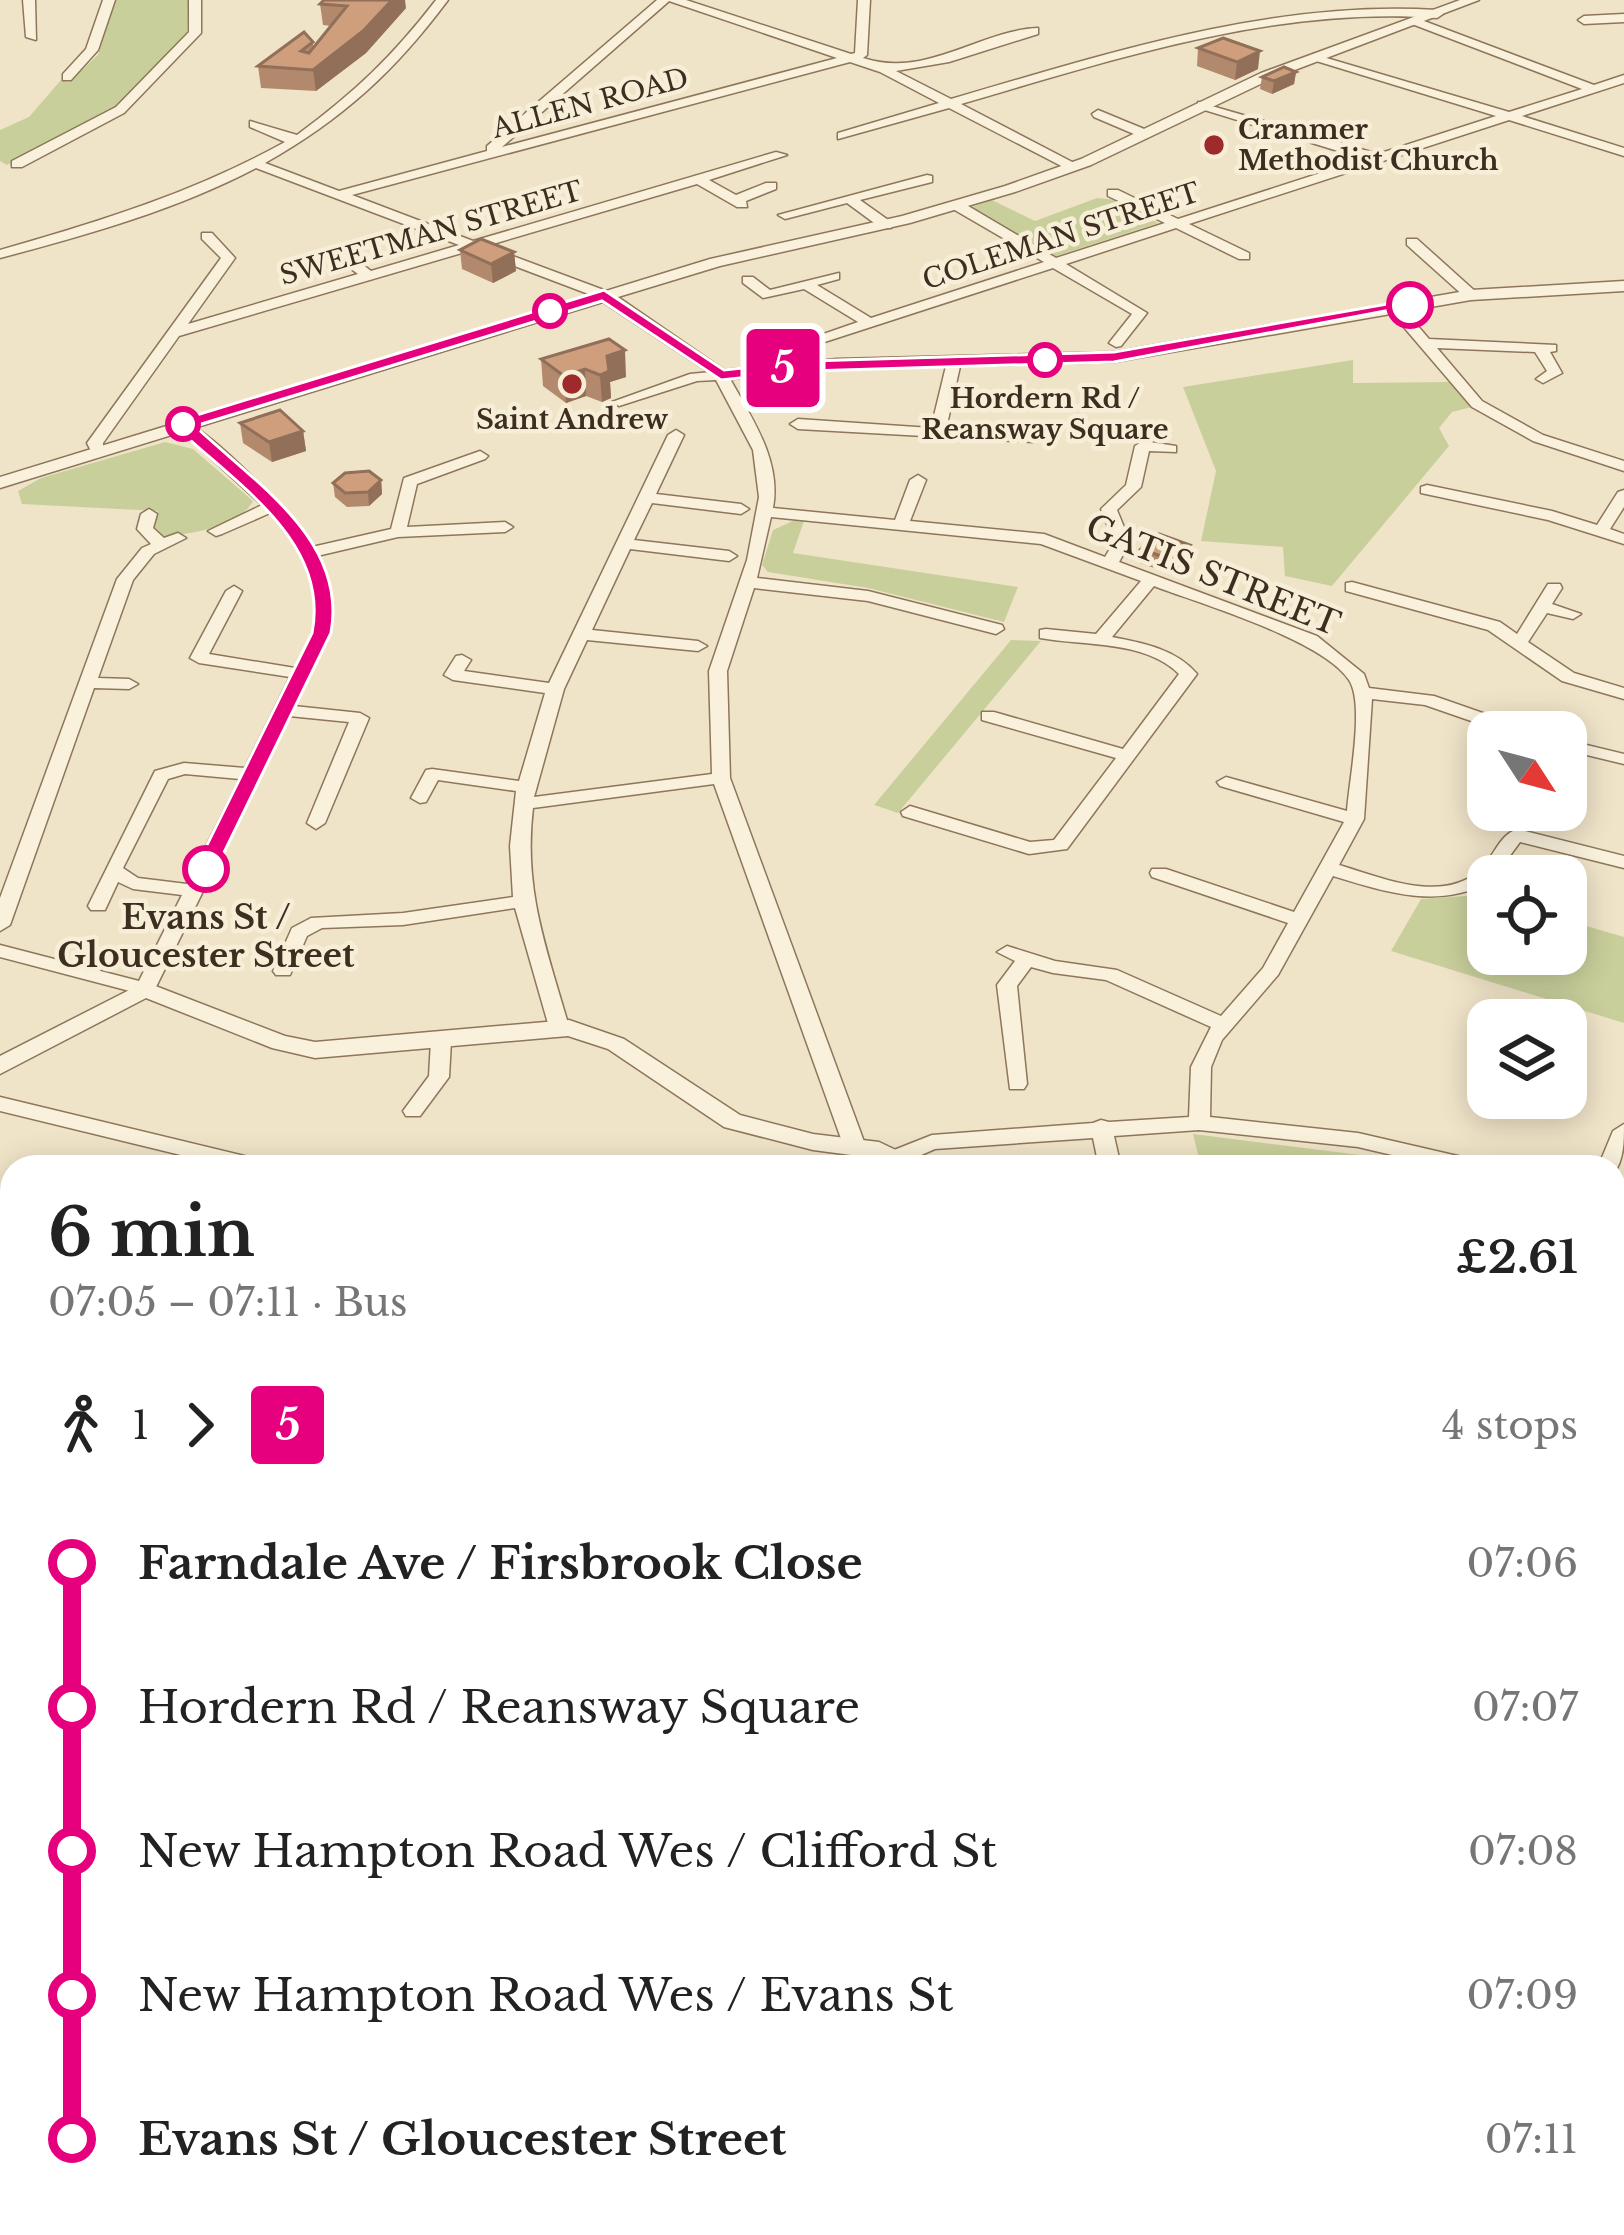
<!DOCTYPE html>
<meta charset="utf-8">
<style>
body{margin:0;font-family:"Libre Baskerville",serif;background:#f6f6f6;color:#222;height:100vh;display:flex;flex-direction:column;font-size:45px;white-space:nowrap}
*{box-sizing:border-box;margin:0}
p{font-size:39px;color:#767676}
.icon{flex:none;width:66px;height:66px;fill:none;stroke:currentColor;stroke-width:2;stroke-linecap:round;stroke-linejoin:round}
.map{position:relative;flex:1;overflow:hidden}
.details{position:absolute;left:0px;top:1155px;width:1626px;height:1080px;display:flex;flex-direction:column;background:#fff;border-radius:36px 36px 0 0;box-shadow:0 6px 30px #0003}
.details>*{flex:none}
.badge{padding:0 24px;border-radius:9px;font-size:42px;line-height:78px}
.needle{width:78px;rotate:126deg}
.tools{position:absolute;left:1467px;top:711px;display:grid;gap:24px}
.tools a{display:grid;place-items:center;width:120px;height:120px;border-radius:24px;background:#fff;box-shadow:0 6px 30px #0003;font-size:60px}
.map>.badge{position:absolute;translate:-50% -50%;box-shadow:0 0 0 6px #fff}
.legs{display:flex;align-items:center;gap:18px;height:132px;padding:0 48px;font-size:39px}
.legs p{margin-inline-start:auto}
.head{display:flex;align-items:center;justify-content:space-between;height:204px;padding:0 48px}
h1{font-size:66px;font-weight:700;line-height:90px}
ul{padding:0 48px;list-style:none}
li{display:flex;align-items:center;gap:42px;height:144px;font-size:45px}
li i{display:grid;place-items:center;width:18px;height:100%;margin:0 15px;background:currentColor}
li i::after{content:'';width:30px;height:30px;margin:-15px;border:9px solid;border-radius:50%;background:#fff}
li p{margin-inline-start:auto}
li:first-child i{background:linear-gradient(#0000 50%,currentColor 0)}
li:last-child i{background:linear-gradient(currentColor 50%,#0000 0)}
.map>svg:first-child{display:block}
</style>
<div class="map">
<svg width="1624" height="2235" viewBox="0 0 1624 2235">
<rect width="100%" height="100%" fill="#f0e4c8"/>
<g fill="#c9cf9b">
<polygon points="114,0 188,0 187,32 115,109 7,165 0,161 0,130 29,117 61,80 69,82 98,55"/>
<polygon points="1097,198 1119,200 1158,223 1053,257 972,207 992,200 1035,221"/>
<polygon points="1353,360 1353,383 1451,382 1472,407 1452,412 1439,428 1449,446 1332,586 1285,576 1283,547 1201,541 1216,471 1183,387"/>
<path d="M165 442 193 449 253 501C240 526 190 535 163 536L152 528 158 511 22 504 18 491 41 478Z"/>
<polygon points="795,520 804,521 793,553 1018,587 1004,622 868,588 768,572 762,565 773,530"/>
<polygon points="1011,640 1041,641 898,813 874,805"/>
<polygon points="1480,895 1488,898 1488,954 1566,954 1566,920 1624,937 1624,1023 1391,951 1421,899"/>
<polygon points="1193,1134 1384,1158 1383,1167 1201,1167"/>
<polygon points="1614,1212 1624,1214 1624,1795 1614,1792"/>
<polygon points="0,1320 12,1322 12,1655 0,1651"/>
<polygon points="585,2223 785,2223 774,2235 581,2235"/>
</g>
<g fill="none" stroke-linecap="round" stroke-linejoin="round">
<g stroke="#8d765c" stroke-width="3">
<g id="minor">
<polygon points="23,0 35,0 36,40 26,37"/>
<polygon points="103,0 115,0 98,50 71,80 63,80 63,74 86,49"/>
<polygon points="189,0 201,0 201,33 124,113 22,167 12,167 12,161 116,107 189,32"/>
<path d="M436 0H448C395 71 343 119 265 163L339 191 487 151V146L657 0H686L851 54 855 53 858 0H870L867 55 863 58C926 79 980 30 1038 28V34L949 62 896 71 951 99C1109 53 1271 0 1437 10L1443 14 1437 18C1274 6 1116 59 961 104L1076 164 1077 167 1071 171 949 108 838 139V133L939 103 880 72 850 62 352 195 473 241 776 152 787 155 709 180 736 195 766 183H776V189L746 201 747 207H737L697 184 486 246 609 292V298H599L472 250 179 336 103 443V455H93L87 443 221 258 202 239V233H212L235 258 188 324 358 274 331 254V248H341L371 271 459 245 256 168C176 210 87 235 0 258V250C99 222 195 192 285 142L250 127V121L297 135C355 92 392 57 436 0ZM669 1 837 58 502 147 668 2Z"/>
<polygon points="1624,14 1624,22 1584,24 1578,20 1584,16"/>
<polygon points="1416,18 1594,85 1624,75 1624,83 1522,116 1624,148 1624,156 1509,120 1189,224 1249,253 1249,259 1239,259 1176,228 1066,264 1147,313 1121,346 1116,347 1109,343 1132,314 1053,268 766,361 754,358 858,322 804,289 763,298 743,283 743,277 753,277 770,290 839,273 839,279 817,285 871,318 1044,262 953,209 953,203 963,203 1056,258 1165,223 1108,196 1108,190 1118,190 1178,219 1364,159 1198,108 1198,102 1378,154 1496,116 1313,60 1313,54 1509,112 1582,89 1412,24 1410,22"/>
<polygon points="1098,110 1149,131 1151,134 1141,137 1094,117 1092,114"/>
<polygon points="927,175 932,176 932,182 860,200 891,222 891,228 881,228 847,203 785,219 778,215"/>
<polygon points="1407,239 1417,239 1476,292 1476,298 1466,298 1407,245"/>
<polygon points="1390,305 1400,305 1429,339 1556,345 1556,351 1550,352 1562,373 1543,383 1536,379 1547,371 1535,352 1437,348 1482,401 1543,435 1624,461 1624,471 1533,441 1472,407 1390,311"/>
<polygon points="954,358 961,362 946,429 1028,434 1036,439 1033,442 798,429 790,424 798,419 931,428 947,362"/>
<path d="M721 371 728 375C750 416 782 459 773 508L895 520 910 480 918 475 926 480 910 521 1044 534 1105 557 1114 542 1101 509 1126 485 1135 446 1143 441 1176 446V452L1149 451 1141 487 1117 510 1130 542 1119 562 1317 636 1364 674 1369 688 1434 696 1526 728 1529 732H1503L1425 705 1372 699 1364 819 1339 865C1380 877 1441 904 1479 871 1494 858 1497 837 1517 829L1624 856V868L1520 842 1495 876H1488V883C1436 909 1385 892 1333 876L1278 975 1222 1040 1211 1067 1210 1117 1358 1133 1475 1160 1486 1167H1443L1358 1147 1199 1130 1114 1136 1121 1167H1099L1093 1138 935 1149 905 1162H889L886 1157 889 1152 932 1135 1093 1123 1101 1120 1109 1122 1189 1117 1191 1067 1211 1027 1106 980 1053 973 1031 967 1017 986 1027 1084 1024 1089H1010L997 985 1015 961 997 952 1007 946 1055 961 1117 970 1221 1016 1263 968 1288 923 1152 877 1150 873 1152 869H1166L1294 912 1344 822 1220 786 1217 782 1226 777 1347 811C1349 781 1365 704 1349 680 1323 640 1201 604 1154 586L1112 637C1143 643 1176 649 1197 674L1067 849 1029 854 903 816 901 812 910 806 1030 842 1054 840 1116 758 982 720V712H994L1123 749 1179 674C1145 640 1084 646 1040 638V630L1046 629 1096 634 1141 581 1041 544 771 517 757 578 868 591 1002 625 1004 629 996 634 868 601 754 588 727 671 730 778 866 1147 863 1152H847L844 1147 714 784 533 808C523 890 547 950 569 1027L566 1032 559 1034 549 1027 515 908 403 925 322 928 307 936 290 975H276L273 971 292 928 311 918 403 913 513 897 510 846 516 791 438 780 426 802 420 803 411 798 426 770 432 769 519 781 545 693 453 680 444 675 456 656 462 655 471 660 464 671 549 683 668 435 676 430 684 435 656 494 741 504 749 509 741 514 652 503 634 540 729 551 737 556 729 561 630 549 592 630 698 641 707 646 698 651 587 640 564 689 534 797 712 774 709 671 747 560 759 497 753 450 716 380 697 381 619 406 612 402 690 374Z"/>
<path d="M183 420C216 436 294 515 312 547L391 529 404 478 480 451 488 456 485 459 417 484 407 527 505 522 513 527 505 532 398 537 317 556C348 616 320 653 294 706L360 713 369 718 325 823 316 829 307 823 349 722 289 716 155 989 145 995 0 957V945L139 981 182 895 133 889 118 882 105 910H91L88 906 155 771 184 763 245 768 290 677 199 663 190 658 226 591 234 586 242 591 209 654 295 668C301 657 309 645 312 634 324 590 299 543 270 513L222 534 216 536 208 531 262 505 178 428V422ZM185 774 240 779 187 884 138 878 123 868 168 779Z"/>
<polygon points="1427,485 1552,511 1597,525 1618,492 1624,490 1624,507 1610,529 1624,534 1624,544 1548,520 1421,493 1421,487"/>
<polygon points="149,509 157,514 153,528 164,538 178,533 186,538 154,554 133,580 98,678 129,679 138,684 129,689 94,688 10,925 0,931 0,898 117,579 142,548 151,544 137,529 141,514"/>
<polygon points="1352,582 1500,622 1517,634 1548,584 1560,584 1562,588 1552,604 1581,614 1573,619 1547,613 1528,642 1574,673 1624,688 1624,699 1562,681 1488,630 1346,591 1346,583"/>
<polygon points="1566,740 1624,754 1624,764 1566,750"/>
<polygon points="441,1034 451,1041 449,1077 420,1116 406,1116 403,1111 429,1076 431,1041"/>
<polygon points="0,1097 261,1160 272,1167 230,1167 0,1111"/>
<path d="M1624 1124C1624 1141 1624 1160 1614 1173V1167H1598L1613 1131Z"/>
<polygon points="1614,1190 1624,1192 1624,1208 1614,1206"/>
<polygon points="0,1235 12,1238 12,1254 0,1251"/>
<polygon points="0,1789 12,1794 12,1852 0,1859 0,1823 10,1817 0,1813"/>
<polygon points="1614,1870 1624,1874 1624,1902 1614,1898"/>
<polygon points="1624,1966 1624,1993 1614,1997 1614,1970"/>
<polygon points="12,2174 12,2206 0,2211 0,2179"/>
<polygon points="165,2223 239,2223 234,2235 172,2235"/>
</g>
</g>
<g stroke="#8d765c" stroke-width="3">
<g id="tertiary">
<polygon points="1460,0 1479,0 1271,79 1091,165 1015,192 910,223 720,266 618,297 724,370 837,359 1114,352 1471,290 1624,281 1624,291 1471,300 1114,362 837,369 721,380 603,302 0,488 0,477 710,259 902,216 1005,186 1081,159 1261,73"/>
<polygon points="145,982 285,1036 315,1042 569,1020 624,1039 740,1115 813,1134 879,1142 919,1161 922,1167 890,1167 874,1158 813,1150 724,1127 608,1049 568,1036 315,1058 272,1048 146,998 0,1074 0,1056"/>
<polygon points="1624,2147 1624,2180 1614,2184 1614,2150"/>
<polygon points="1481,2223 1515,2223 1519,2235 1485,2235"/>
</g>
</g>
<use href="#minor" fill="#faf1dc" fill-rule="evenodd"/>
<use href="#tertiary" fill="#faf1dc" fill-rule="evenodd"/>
</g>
<g fill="#b2896c">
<polygon points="320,4 406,8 366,53 316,91 261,88 258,66 313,42 313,47 331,26 323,25"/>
<polygon points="1198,48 1258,69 1235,80 1197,66"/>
<polygon points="1296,72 1294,84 1272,94 1260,89 1262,77"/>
<polygon points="460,250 514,252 516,271 493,283 462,269"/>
<polygon points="541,359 626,377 610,382 611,398 602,402 586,396 566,403 543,386"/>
<polygon points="240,423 303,431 306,451 272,462 243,443"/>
<polygon points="381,480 382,494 369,506 347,507 335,497 333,483"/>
<polygon points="1141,549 1188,559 1171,574 1140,563"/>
</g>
<g fill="#916f58">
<polygon points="392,0 405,0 406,8 366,53 316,91 313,70"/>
<polygon points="1260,51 1258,69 1235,80 1237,62"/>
<polygon points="1296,72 1294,84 1272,94 1274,81"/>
<polygon points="514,252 516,271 493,283 491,264"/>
<polygon points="625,350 626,377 610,382 611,398 602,402 600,375 607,356"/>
<polygon points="585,369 586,396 566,403 564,376"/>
<polygon points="303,431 306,451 272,462 269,442"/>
<polygon points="381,480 382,494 369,506 368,492"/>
<polygon points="1190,545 1188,559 1171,574 1172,560"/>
</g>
<g fill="#cf9f7d" stroke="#916f58" stroke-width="3">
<polygon points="324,0 392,0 363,31 313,70 258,66 304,32 313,42 301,51 309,53 347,6 320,4"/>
<polygon points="1223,38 1260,51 1237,62 1198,48"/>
<polygon points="1284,67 1296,72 1274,81 1262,77"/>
<polygon points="481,239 514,252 491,264 460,250"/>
<polygon points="609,339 625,350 607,356 609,371 600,375 585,369 564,376 541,359"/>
<polygon points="280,410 303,431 269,442 240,423"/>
<polygon points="369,471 381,480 368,492 345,493 333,483 345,473"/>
<polygon points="1159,534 1190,545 1172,560 1141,549"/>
</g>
<path fill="#e6007e" stroke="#fff" stroke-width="3" d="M604 290 724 370 809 361 1114 352 1410 300 1417 305 1114 362 809 371 721 380 602 301 195 426C255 483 348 540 331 633L216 869 198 873 195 869 312 633C330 542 237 485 177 428V421Z"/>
<g fill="#9e2a2b" stroke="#f7eed8" stroke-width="4.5">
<circle cx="1214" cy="145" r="12"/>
<circle cx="572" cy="384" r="12"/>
</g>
<g fill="#fff" stroke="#e6007e" stroke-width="6">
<circle cx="1410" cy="305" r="21"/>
<circle cx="550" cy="311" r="15"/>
<circle cx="1045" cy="360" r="15"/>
<circle cx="183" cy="424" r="15"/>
<circle cx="206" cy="869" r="21"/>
</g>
<g text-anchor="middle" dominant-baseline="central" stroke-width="9" stroke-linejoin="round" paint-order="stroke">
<g font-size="27" fill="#3d2e20" stroke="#f7eed8">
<text transform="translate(590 103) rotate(-15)">ALLEN ROAD</text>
<text transform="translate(431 233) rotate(-16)">SWEETMAN STREET</text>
<text transform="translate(1061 236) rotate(-18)">COLEMAN STREET</text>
</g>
<g font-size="27" font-weight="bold" fill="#3d2e20" stroke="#f7eed8" text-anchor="start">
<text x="1238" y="129">Cranmer<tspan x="1238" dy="31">Methodist Church</tspan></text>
<text x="572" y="419" text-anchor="middle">Saint Andrew</text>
</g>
<g font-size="27" font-weight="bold" fill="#3d2e20" stroke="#f7eed8">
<text x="1045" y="398">Hordern Rd /<tspan x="1045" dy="31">Reansway Square</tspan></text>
</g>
<g font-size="33" fill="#3d2e20" stroke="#f7eed8">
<text transform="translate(1213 575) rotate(22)">GATIS STREET</text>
</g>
<g font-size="33" font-weight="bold" fill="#3d2e20" stroke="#f7eed8">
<text x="206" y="917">Evans St /<tspan x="206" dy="38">Gloucester Street</tspan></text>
</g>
</g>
</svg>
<div class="tools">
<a><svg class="needle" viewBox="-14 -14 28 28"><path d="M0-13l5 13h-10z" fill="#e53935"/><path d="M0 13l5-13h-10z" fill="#767676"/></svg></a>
<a><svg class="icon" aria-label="locate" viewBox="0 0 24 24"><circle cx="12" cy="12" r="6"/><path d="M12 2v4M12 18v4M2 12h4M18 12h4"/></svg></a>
<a><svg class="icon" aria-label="layers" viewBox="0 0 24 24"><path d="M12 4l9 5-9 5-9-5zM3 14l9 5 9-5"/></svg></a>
</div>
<b class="badge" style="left:783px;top:368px;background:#e6007e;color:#fff">5</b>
<section class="details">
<div class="head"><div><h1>6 min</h1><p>07:05 – 07:11 · Bus</p></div><b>£2.61</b></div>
<div class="legs"><svg class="icon" aria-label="walk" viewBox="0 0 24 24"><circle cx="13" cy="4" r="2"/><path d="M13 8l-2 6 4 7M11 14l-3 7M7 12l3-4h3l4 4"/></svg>1<svg class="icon" aria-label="forward" viewBox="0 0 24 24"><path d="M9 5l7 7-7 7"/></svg><b class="badge" style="background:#e6007e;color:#fff">5</b><p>4 stops</p></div>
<ul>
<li><i style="color:#e6007e"></i><b>Farndale Ave / Firsbrook Close</b><p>07:06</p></li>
<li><i style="color:#e6007e"></i><span>Hordern Rd / Reansway Square</span><p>07:07</p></li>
<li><i style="color:#e6007e"></i><span>New Hampton Road Wes / Clifford St</span><p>07:08</p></li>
<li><i style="color:#e6007e"></i><span>New Hampton Road Wes / Evans St</span><p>07:09</p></li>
<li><i style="color:#e6007e"></i><b>Evans St / Gloucester Street</b><p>07:11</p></li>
</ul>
</section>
</div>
